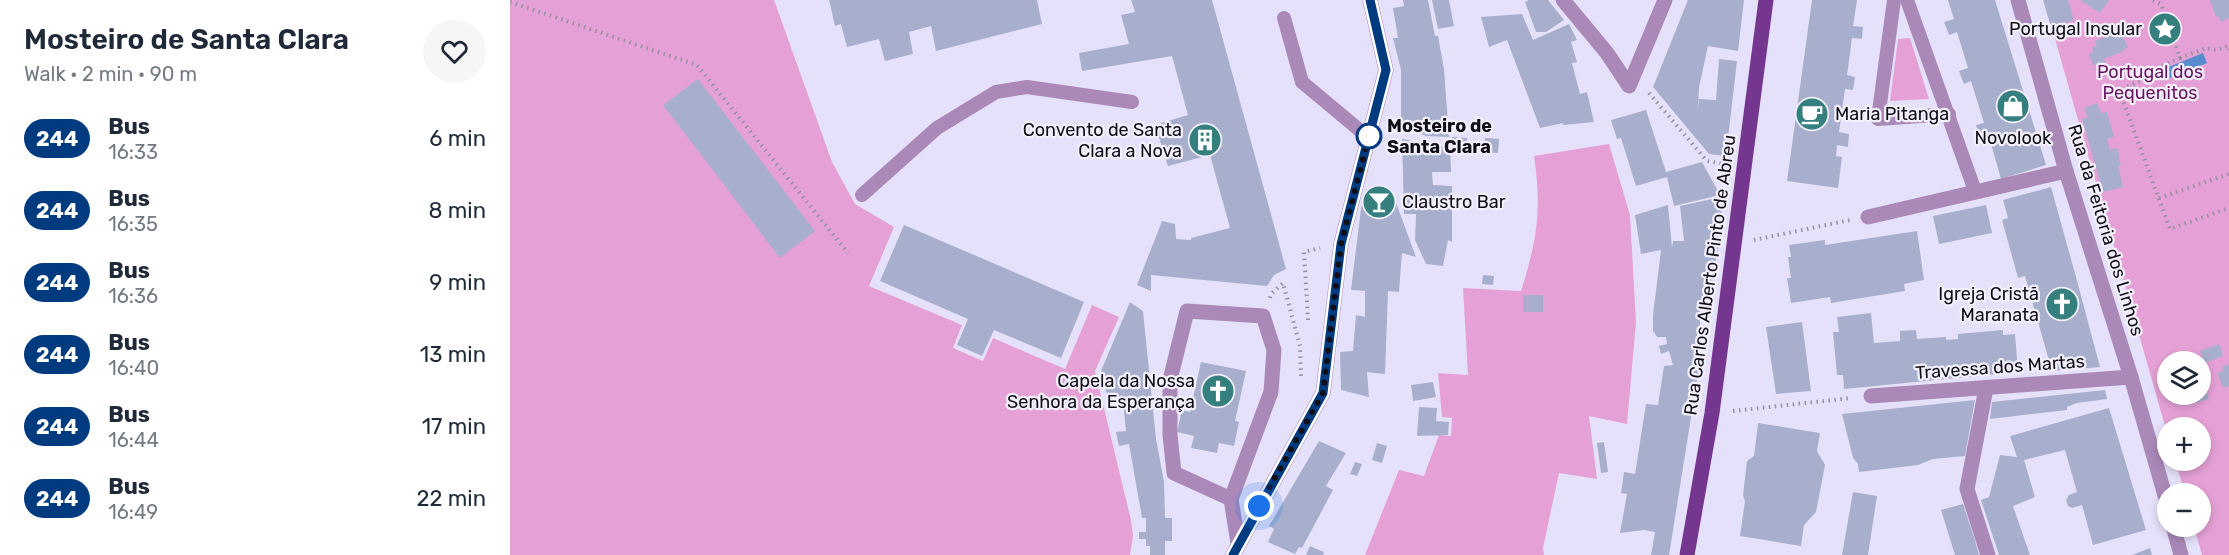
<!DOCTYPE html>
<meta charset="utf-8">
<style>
body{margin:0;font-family:Rubik,sans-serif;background:#f6f6f7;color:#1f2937;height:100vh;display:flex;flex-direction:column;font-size:22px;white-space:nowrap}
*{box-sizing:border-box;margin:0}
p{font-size:20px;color:#747a83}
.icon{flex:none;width:33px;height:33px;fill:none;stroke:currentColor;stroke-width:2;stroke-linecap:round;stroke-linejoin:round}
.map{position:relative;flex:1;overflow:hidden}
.panel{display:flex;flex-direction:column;background:#fff;width:510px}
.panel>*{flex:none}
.badge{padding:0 12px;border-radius:20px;font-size:21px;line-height:39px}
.controls{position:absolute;left:1647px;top:351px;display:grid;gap:12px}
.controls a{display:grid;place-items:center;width:54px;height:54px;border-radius:50%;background:#fff;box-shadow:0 3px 9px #0003;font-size:30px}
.you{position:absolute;width:30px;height:30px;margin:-15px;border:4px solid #fff;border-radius:50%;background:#1a73e8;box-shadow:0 0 0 9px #1a73e833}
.map>.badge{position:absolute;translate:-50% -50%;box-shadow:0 0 0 3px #fff}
.round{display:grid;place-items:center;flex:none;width:63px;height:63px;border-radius:32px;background:#f6f6f7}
.summary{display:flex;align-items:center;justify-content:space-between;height:102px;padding:0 24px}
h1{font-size:28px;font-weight:600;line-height:45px}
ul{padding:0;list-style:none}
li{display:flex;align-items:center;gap:18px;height:72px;padding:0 24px}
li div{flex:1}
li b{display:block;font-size:22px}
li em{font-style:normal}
li .badge{min-width:66px;font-weight:700;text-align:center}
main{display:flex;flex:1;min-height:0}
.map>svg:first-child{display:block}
</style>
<main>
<section class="panel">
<div class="summary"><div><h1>Mosteiro de Santa Clara</h1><p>Walk · 2 min · 90 m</p></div><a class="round"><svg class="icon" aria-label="heart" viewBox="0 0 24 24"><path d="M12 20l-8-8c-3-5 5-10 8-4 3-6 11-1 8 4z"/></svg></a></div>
<ul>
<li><span class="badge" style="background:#003b80;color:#fff">244</span><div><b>Bus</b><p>16:33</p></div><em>6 min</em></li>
<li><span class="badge" style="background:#003b80;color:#fff">244</span><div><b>Bus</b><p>16:35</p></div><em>8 min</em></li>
<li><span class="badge" style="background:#003b80;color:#fff">244</span><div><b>Bus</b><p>16:36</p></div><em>9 min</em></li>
<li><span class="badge" style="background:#003b80;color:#fff">244</span><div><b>Bus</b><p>16:40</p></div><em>13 min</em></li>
<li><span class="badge" style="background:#003b80;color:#fff">244</span><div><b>Bus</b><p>16:44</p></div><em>17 min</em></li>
<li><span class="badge" style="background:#003b80;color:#fff">244</span><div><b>Bus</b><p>16:49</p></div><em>22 min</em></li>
</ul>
</section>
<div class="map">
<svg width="1719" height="555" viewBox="0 0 1719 555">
<rect width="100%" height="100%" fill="#e6e1fa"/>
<g fill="#e5a1d5" fill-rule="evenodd">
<polygon points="0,0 264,0 322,162 345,204 384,227 359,286 452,325 443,348 473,361 483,338 555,369 582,305 609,317 585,371 621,520 623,536 620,555 0,555"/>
<path d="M1534 0H1719V555H1692L1684 527 1690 526V494L1675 493 1665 461 1690 460V428H1658L1657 433ZM1658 362H1690V394H1658Z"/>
<polygon points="1400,38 1419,99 1380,101 1388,39"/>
<path d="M1099 144 1120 215 1126 322 1117 424 1079 416 1087 479 1049 473 1033 548 1034 555H855L889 470 914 476 929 435 941 436 942 418 932 417 928 373 958 375 953 288 1011 291C1027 241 1032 209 1024 156Z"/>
</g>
<polygon fill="#588ccf" points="1693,53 1697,63 1655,80 1651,70"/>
<g fill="#a8afcc">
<polygon points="319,0 527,0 532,24 426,51 421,26 399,32 403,54 375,61 369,39 337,47 331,24 325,26"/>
<polygon points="621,0 702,0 776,269 764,275 757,286 641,275 641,291 627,285 652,221 665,224 666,239 681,240 681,238 720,228 700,155 658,166 645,125 678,115 662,56 572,71 569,53 619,44 611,15 625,12"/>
<polygon points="893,0 918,0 925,36 928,36 934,69 939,137 916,136 906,131 891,130 891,70 883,38 888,38 883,8 894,6"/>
<polygon points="922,0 939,0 944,26 928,29"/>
<polygon points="1019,0 1038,0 1054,20 1036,32 1026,32 1015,2"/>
<polygon points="1178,0 1234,0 1228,51 1198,46 1189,87 1188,110 1189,99 1206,100 1209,59 1227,61 1216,156 1199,154 1143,87"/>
<polygon points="1302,0 1347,0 1343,26 1353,27 1352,39 1342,38 1337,75 1345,77 1343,90 1335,89 1329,132 1339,134 1338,147 1327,145 1326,156 1332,157 1328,188 1277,181"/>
<polygon points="1438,0 1485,0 1536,165 1491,179 1479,137 1470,139 1466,125 1474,123 1461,81 1454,84 1449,71 1458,68 1447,32 1439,35 1434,22 1444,19"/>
<polygon points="1533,0 1558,0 1564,20 1541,27"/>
<polygon points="1570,0 1599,0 1590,13"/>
<polygon points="1700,0 1719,0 1719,18 1711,22 1708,16 1706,17"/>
<polygon points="1012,14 1023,40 1059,24 1067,40 1061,42 1067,62 1062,63 1070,94 1077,92 1084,122 1053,125 1053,123 1030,128 997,40 979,47 971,17"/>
<polygon points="1608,32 1609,37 1613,36 1618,48 1614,49 1614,51 1594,59 1598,69 1590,72 1587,64 1583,65 1579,54 1583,52 1582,47 1587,46 1585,41"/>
<polygon points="188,79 305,231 270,258 153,105"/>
<polygon points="1587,103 1591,113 1597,112 1604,137 1597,139 1600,150 1607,148 1611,165 1608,165 1613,187 1593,192 1572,119 1578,117 1574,108"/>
<polygon points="1136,110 1156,172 1192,162 1210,195 1164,206 1157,177 1126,186 1111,138 1107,139 1101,120"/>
<polygon points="942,137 957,138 957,152 942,152"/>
<polygon points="975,138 989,139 988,153 974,152"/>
<polygon points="892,139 940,148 941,172 922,172 923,185 942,186 942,242 938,240 933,266 916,264 905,240 906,214 894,214"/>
<polygon points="1541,187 1566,277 1590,367 1542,371 1515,276 1508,278 1492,220 1498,218 1493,200"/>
<polygon points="856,189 882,192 906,257 892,253 889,292 878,291 875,374 857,372 859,397 831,390 830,352 843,351 846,315 855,317 855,291 841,290 851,209"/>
<polygon points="1211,197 1213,201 1209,241 1198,307 1190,309 1190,349 1185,362 1190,361 1159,555 1141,555 1145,532 1134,530 1110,533 1117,494 1111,493 1114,472 1125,474 1136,404 1148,405 1154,366 1163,365 1159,351 1151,354 1149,346 1157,344 1156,337 1147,337 1143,331 1143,315 1151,250 1131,254 1125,215 1158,205 1162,248 1163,241 1174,241 1170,206"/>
<polygon points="1476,205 1482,233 1429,244 1423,216"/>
<polygon points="394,225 574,302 551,358 484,330 472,356 447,345 458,319 370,281"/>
<polygon points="1407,231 1414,280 1394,284 1395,291 1321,303 1320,297 1281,303 1277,278 1281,278 1278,257 1281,257 1279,245 1315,240 1315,245"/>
<polygon points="973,275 984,276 983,285 972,284"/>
<rect x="1013" y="295" width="20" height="17"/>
<polygon points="620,302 633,311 646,439 654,482 655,518 662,518 662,541 655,541 655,555 640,555 640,546 636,546 636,539 629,539 629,532 636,532 636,518 632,518 619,444 609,446 606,432 616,431 613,401 599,403 591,371"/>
<polygon points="1361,313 1364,343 1390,341 1390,331 1406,330 1407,339 1436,337 1436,340 1448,339 1448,334 1493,330 1493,335 1505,334 1508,372 1334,389 1333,375 1327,375 1323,332 1329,332 1327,317"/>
<polygon points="1292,322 1301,391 1266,394 1256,327"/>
<polygon points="1709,344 1713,356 1695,363 1690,351"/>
<polygon points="691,362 736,371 725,421 729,422 724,446 709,443 707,453 681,448 684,436 667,432 672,410 680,412"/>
<polygon points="1719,364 1719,386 1713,388 1707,373 1713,371 1712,367"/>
<polygon points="923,382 926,397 903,401 901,385"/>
<polygon points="1694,384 1699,399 1679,404 1678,394 1690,394 1690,385"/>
<polygon points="1595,390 1597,399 1567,403 1557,407 1557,410 1480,419 1482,402"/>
<polygon points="1465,400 1455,456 1423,459 1408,465 1349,472 1348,464 1343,458 1332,414"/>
<polygon points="909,407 927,408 926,421 939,422 938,435 907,436"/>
<polygon points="1599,408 1636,530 1583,545 1572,505 1562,508 1558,506 1556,500 1559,495 1567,492 1555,450 1514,460 1525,497 1503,506 1520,555 1489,555 1471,500 1479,497 1490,455 1507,457 1500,436"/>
<polygon points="1248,423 1310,433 1307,451 1315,465 1306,512 1294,525 1291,546 1230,536 1235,501 1233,495 1237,461 1244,456"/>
<polygon points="809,441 836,453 816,486 823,490 792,548 789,547 785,554 758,542 764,529 759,526"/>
<polygon points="1094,442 1098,472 1091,473 1087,443"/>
<polygon points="867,443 877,446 872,463 862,460"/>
<polygon points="845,462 852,464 847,476 840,474"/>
<polygon points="1343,492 1367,496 1358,555 1332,555"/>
<polygon points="1453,504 1464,537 1469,555 1445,555 1431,510"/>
<polygon points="800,546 814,552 813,555 796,555"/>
<polygon points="1640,548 1642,555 1622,555"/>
</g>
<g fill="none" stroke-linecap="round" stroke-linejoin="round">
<g stroke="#9590a4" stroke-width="4" stroke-dasharray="1.5 4.5" stroke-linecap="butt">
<polyline points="1643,0 1651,4 1670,58 1647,68 1642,76 1609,90 1660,229 1719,208"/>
<polyline points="0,2 187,65 338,253"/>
<polyline points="1670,58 1696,48 1707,50 1718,46 1719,50"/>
<polyline points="1139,93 1197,161 1214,164"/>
<polyline points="1649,198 1719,174"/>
<polyline points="1244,240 1340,220"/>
<polyline points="760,298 761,294 773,283 790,346 791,378"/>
<polyline points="798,320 794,252 810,248"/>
<polyline points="1223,411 1341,398"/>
</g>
<g stroke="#aa89b9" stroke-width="14">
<polyline points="1384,0 1368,119 1439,114"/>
<polyline points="1397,0 1465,191"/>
<polyline points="774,18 792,82 859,138"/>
<polyline points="352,195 427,128 486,92 517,87 622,102"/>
</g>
<g stroke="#aa89b9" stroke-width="15">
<polyline points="1053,0 1097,53 1119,86 1155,0"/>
<polyline points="1508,0 1556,171 1621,377 1658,506"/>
<polyline points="1358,217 1556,171"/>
<polyline points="1476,388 1457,489 1478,555"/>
<polyline points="1361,396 1621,377"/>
<polyline points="721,499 664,473 660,435 660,380 677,311 753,316 764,350 761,392 721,499 728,543"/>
<polyline points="1663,526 1671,555"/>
<polyline points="723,555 813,393 831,244 876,70 860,0"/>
</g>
<polyline stroke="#75368f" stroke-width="15" points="1177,555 1202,413 1256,0"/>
</g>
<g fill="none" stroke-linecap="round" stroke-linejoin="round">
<g stroke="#fff" stroke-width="14">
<polyline id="line" points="723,555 813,393 831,244 876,70 860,0"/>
</g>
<use href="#line" stroke="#003b80" stroke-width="9"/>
<polyline stroke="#100d17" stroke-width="6" stroke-dasharray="0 10.8" points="749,506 813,393 831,244 859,136"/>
</g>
<defs>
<g id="sight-disc" transform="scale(1.725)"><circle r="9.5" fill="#367f7f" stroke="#f3f0fd"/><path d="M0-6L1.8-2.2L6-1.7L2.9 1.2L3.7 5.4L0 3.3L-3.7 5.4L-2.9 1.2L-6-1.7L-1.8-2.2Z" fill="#fff"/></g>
<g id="shop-disc" transform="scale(1.725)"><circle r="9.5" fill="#367f7f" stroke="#f3f0fd"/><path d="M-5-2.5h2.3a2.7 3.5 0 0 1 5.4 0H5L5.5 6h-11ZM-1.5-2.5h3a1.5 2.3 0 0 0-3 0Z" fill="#fff"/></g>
<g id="cafe-disc" transform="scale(1.725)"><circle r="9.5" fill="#367f7f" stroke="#f3f0fd"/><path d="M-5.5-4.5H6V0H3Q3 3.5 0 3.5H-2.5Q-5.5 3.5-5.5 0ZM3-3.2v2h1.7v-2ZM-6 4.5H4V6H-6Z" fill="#fff"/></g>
<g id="building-disc" transform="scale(1.725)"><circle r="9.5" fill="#367f7f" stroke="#f3f0fd"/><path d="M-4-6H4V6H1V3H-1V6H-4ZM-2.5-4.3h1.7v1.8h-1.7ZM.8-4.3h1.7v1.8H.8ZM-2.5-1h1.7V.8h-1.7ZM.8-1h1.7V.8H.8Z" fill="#fff"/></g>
<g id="bar-disc" transform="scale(1.725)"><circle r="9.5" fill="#367f7f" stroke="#f3f0fd"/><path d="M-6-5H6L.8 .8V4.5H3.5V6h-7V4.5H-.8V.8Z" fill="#fff"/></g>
<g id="church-disc" transform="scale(1.725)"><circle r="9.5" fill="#367f7f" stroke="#f3f0fd"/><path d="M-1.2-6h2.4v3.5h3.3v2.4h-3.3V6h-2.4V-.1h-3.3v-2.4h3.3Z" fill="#fff"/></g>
</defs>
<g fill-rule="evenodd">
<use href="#sight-disc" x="1655" y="29"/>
<use href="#shop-disc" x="1503" y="106"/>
<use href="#cafe-disc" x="1302" y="114"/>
<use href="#building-disc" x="695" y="140"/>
<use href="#bar-disc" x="869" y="202"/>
<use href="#church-disc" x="1552" y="304"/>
<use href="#church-disc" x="708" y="391"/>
</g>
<circle fill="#fff" stroke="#003b80" stroke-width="3" cx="859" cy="136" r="12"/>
<g text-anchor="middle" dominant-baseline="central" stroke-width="4.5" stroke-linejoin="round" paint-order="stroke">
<g font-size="18" fill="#100d17" stroke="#f3f0fd" text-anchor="end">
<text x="1632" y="29">Portugal Insular</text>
<text x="1325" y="114" text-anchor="start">Maria Pitanga</text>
<text x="672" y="130">Convento de Santa<tspan x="672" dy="21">Clara a Nova</tspan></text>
<text x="1503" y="138" text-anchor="middle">Novolook</text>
<text x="892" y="202" text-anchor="start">Claustro Bar</text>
<text x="1529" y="294">Igreja Cristã<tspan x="1529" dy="21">Maranata</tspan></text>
<text x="685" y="381">Capela da Nossa<tspan x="685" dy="21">Senhora da Esperança</tspan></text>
</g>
<g font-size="18" fill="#6a145e" stroke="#f3f0fd">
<text x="1640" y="72">Portugal dos<tspan x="1640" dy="21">Pequenitos</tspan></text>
</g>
<g font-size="18" font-weight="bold" fill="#100d17" stroke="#f3f0fd" text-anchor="start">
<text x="877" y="126">Mosteiro de<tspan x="877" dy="21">Santa Clara</tspan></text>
</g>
<g font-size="18" fill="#100d17" stroke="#f3f0fd">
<text transform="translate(1596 230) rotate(73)">Rua da Feitoria dos Linhos</text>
<text transform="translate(1200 275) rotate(-82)">Rua Carlos Alberto Pinto de Abreu</text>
<text transform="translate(1490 367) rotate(-4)">Travessa dos Martas</text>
</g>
</g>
</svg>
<div class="controls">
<a><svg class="icon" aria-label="layers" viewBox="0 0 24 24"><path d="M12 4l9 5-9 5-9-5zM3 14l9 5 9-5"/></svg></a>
<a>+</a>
<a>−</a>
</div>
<div class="you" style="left:749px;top:506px"></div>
</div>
</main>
